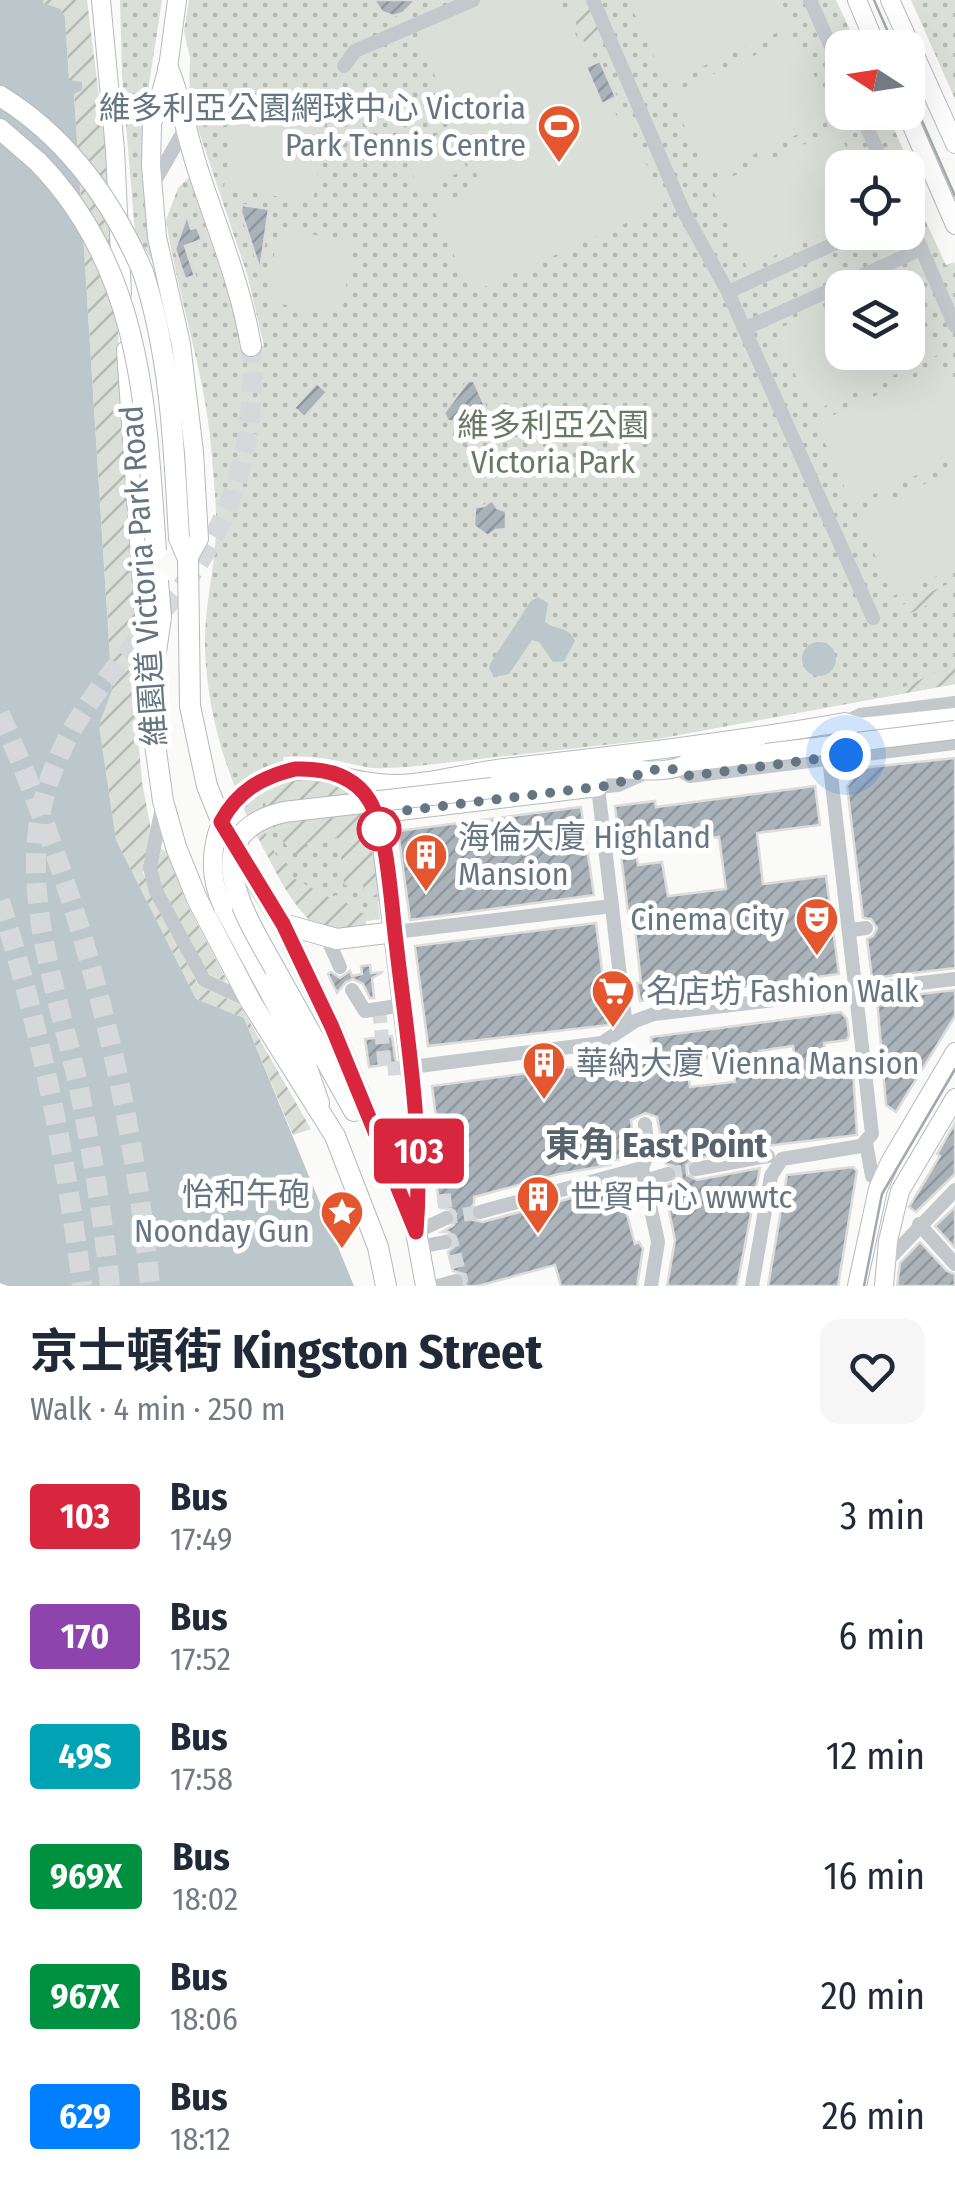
<!DOCTYPE html>
<meta charset="utf-8">
<style>
body{margin:0;font-family:"Fira Sans Condensed","Noto Sans TC",sans-serif;background:#f6f6f7;color:#1f2937;height:100vh;display:flex;flex-direction:column;font-size:38px;white-space:nowrap}
*{box-sizing:border-box;margin:0}
p{font-size:32px;color:#747a83}
.icon{flex:none;width:55px;height:55px;fill:none;stroke:currentColor;stroke-width:2;stroke-linecap:round;stroke-linejoin:round}
.map{position:relative;height:1286px;overflow:hidden}
.side{display:flex;flex-direction:column;background:#fff;flex:1}
.side>*{flex:none}
.badge{padding:0 20px;border-radius:8px;font-size:35px;line-height:65px}
.needle{width:65px;rotate:282deg}
.tools{position:absolute;left:825px;top:30px;display:grid;gap:20px}
.tools a{display:grid;place-items:center;width:100px;height:100px;border-radius:20px;background:#fff;box-shadow:0 10px 40px #0002;font-size:50px}
.you{position:absolute;width:50px;height:50px;margin:-25px;border:8px solid #fff;border-radius:50%;background:#1a73e8;box-shadow:0 0 0 15px #1a73e833}
.map>.badge{position:absolute;translate:-50% -50%;box-shadow:0 0 0 5px #fff}
.round{display:grid;place-items:center;flex:none;width:105px;height:105px;border-radius:20px;background:#f6f6f7}
.overview{display:flex;align-items:center;justify-content:space-between;height:170px;padding:0 30px}
h1{font-size:48px;font-weight:700;line-height:75px}
ul{padding:0;list-style:none}
li{display:flex;align-items:center;gap:30px;height:120px;padding:0 30px}
li div{flex:1}
li b{display:block;font-size:38px}
li em{font-style:normal}
li .badge{min-width:110px;font-weight:700;text-align:center}
.map>svg:first-child{display:block}
</style>
<div class="map">
<svg width="955" height="1286" viewBox="0 0 955 1286">
<defs>
<pattern id="park-dots" width="8" height="8" patternUnits="userSpaceOnUse" patternTransform="scale(2.5)"><rect width="8" height="8" fill="#dadfd7"/><path d="M2 2h.1M6 6h.1" fill="none" stroke="#b4b9b4" stroke-width="1.8" stroke-linecap="round"/></pattern>
<pattern id="garden-furrows" width="10" height="10" patternUnits="userSpaceOnUse" patternTransform="scale(2.5)"><rect width="10" height="10" fill="#dadfd7"/><path d="M-1 1l2-2M0 10L10 0M9 11l2-2" fill="none" stroke="#b4b9b4"/></pattern>
<pattern id="building-hatch" width="6" height="6" patternUnits="userSpaceOnUse" patternTransform="scale(2.5)"><rect width="6" height="6" fill="#aab3b9"/><path d="M-1 1l2-2M0 6l6-6M5 7l2-2" fill="none" stroke="#8e969c"/></pattern>
</defs>
<rect width="100%" height="100%" fill="#fafaf8"/>
<g fill="url(#park-dots)" fill-rule="evenodd">
<polygon points="120,0 162,0 144,117 155,266 135,233 122,76"/>
<path d="M189 0H836L858 47 842 48V112L887 113 916 179 908 183 946 265 954 262 955 265V684L658 739 408 767C395 767 380 770 366 767 337 761 314 754 283 757L288 777 338 783 353 792 327 794 369 829 381 900 378 901 380 919 366 921V926L309 921C252 842 208 747 205 648 204 610 214 572 216 534 217 510 214 483 212 458 207 378 178 299 166 220L178 188 189 177 236 316 240 349 264 346 247 274 189 102 190 58 184 31ZM842 168H908V232H842ZM842 288H908V352H842Z"/>
<polygon points="911,0 955,0 955,99"/>
</g>
<g fill="url(#garden-furrows)">
<polygon points="44,0 87,0 106,153 139,647 135,702 142,782 151,829 143,873 198,985 240,1005 311,1129 293,1135 244,1018 196,999 116,840 99,725 112,689 74,93 82,90 82,82 69,81 65,17 43,3"/>
<polygon points="586,2 603,40 601,47 589,53 570,10"/>
<polygon points="950,583 954,593 902,617 898,607"/>
<polygon points="955,664 955,684 879,698"/>
<path d="M302 776C326 780 346 782 362 803L380 892 366 900 359 895 365 885 354 877 347 886 344 884 339 838 306 843 303 859C279 844 264 816 263 787Z"/>
<path d="M261 824 278 859 286 862 288 875 330 898 336 895 358 913H379L380 919 366 921V926C353 928 340 932 327 929 295 922 268 855 254 828Z"/>
<polygon points="161,849 166,851 187,904 226,979 225,982 205,972 161,887 156,870"/>
</g>
<g fill="#dadfd7">
<polygon points="488,0 560,0 579,42 584,41 594,63 600,61 616,97 610,101 620,123 627,121 660,195 665,194 667,197 662,207 471,293 433,208 481,185 416,31 421,25"/>
<polygon points="635,0 781,0 792,26 666,83 629,2"/>
<polygon points="797,36 833,118 707,176 670,94"/>
<polygon points="236,104 326,118 313,202 224,188"/>
<polygon points="450,129 467,169 420,190 402,151"/>
<polygon points="838,129 855,167 842,168 842,225 747,268 711,186"/>
<polygon points="278,229 353,241 342,314 267,302"/>
<polygon points="902,273 938,355 812,412 775,330 842,300 842,352 908,352 908,288 871,287"/>
<polygon points="943,365 955,392 955,458 852,504 816,423"/>
<polygon points="955,470 955,568 893,596 857,515"/>
</g>
<g fill="#bbc7cb">
<polygon points="0,0 44,0 43,3 60,9 65,17 69,80 82,82 82,90 74,94 112,690 99,725 116,840 196,999 244,1018 354,1286 8,1286 0,1283"/>
<path d="M538 597 548 603 545 622C556 631 568 625 575 641L564 661 553 662 539 642 532 640 509 674 494 677 489 668 491 662 531 601Z"/>
<circle cx="819" cy="659" r="17"/>
</g>
<g fill="url(#building-hatch)" stroke="#dcdcda" stroke-width="2.5" fill-rule="evenodd">
<polygon points="374,0 416,0 403,13 393,16 382,12"/>
<polygon points="600,61 616,97 602,104 586,67"/>
<polygon points="242,205 269,209 260,270 241,212"/>
<polygon points="187,215 191,229 197,227 202,240 185,246 195,276 185,279 175,249"/>
<polygon points="468,381 474,381 491,420 487,425 448,421 444,413"/>
<polygon points="317,383 327,392 304,417 294,408"/>
<polygon points="492,500 497,508 506,511 506,529 496,530 488,536 474,526 475,507 484,506"/>
<polygon points="955,758 955,968 872,978 867,939 873,936 877,928 871,919 863,918 847,786 861,768"/>
<path d="M815 786 820 825 757 833 763 884 826 876 839 974 640 1001 637 983H641L635 928 630 929 615 806 655 801 656 807ZM663 832 665 844 719 837 726 889 668 896 662 862 638 865 634 836Z"/>
<polygon points="581,807 594,895 410,920 398,831"/>
<polygon points="596,923 609,1025 428,1046 415,946"/>
<polygon points="370,965 371,973 383,972 372,978 374,998 370,998 363,984 353,979 346,982 337,993 328,974 331,972 340,978 350,971 352,976 362,974 361,966"/>
<polygon points="955,990 955,1016 896,1112 886,1105 877,999"/>
<path d="M841 1012 847 1019 849 1035 847 1040 824 1043 828 1070 851 1067 853 1070 857 1135 766 1146 694 1159 686 1165 687 1175 697 1180 760 1168 737 1286H667L675 1240 664 1186 675 1182 678 1172 674 1166 666 1164 657 1117 645 1113 631 1120 635 1157 609 1161 610 1165 559 1174 474 1197V1203L470 1210 473 1220 483 1222 619 1185 635 1244 639 1242 643 1249 637 1286H561L555 1265 478 1286H465L464 1274 453 1271 448 1252 455 1246V1239L449 1232H442L454 1225 456 1214 451 1209 441 1208 439 1204 435 1173 448 1169 451 1158 440 1150 432 1086 653 1056 651 1037ZM793 1046 797 1074 762 1078 759 1051ZM732 1055 735 1082 690 1087 686 1061Z"/>
<polygon points="392,1036 396,1063 369,1067 365,1039"/>
<polygon points="955,1123 955,1174 916,1212 909,1207 940,1156 937,1154"/>
<polygon points="853,1167 857,1171 838,1286 768,1286 787,1175"/>
<polygon points="955,1207 955,1248 935,1226"/>
<polygon points="920,1242 947,1271 955,1274 955,1286 897,1286 900,1263"/>
</g>
<g fill="none" stroke-linecap="round" stroke-linejoin="round">
<g stroke="#d5d9db" stroke-width="14" stroke-dasharray="14 7" stroke-linecap="butt">
<polyline points="379,1009 385,1069 411,1067"/>
<polyline points="450,1161 441,1161 446,1218 480,1212"/>
<polyline points="668,1174 696,1169"/>
<polyline points="445,1242 451,1240 461,1280 456,1281"/>
</g>
<g stroke="#d5d9db" stroke-width="20" stroke-dasharray="20 10" stroke-linecap="butt">
<path d="M0 714C80 894 132 1089 150 1286"/>
<path d="M0 901C40 1026 66 1156 82 1286"/>
<path d="M110 1286C103 1218 92 1151 78 1084 58 993 20 896 43 802 65 713 127 657 181 588 235 519 258 433 251 346"/>
</g>
<g stroke="#b5babe" stroke-width="20">
<g id="major">
<polyline points="101,0 115,150 122,294"/>
<polyline points="177,0 168,68 152,124 151,166 157,237 181,344 194,452 199,539 188,559"/>
<polyline points="857,0 877,48"/>
<polyline points="890,0 955,144"/>
<polyline points="906,112 955,225"/>
<polyline points="126,350 145,629 151,663"/>
<path d="M251 786C311 752 339 785 399 784 434 783 469 772 504 768 618 755 732 742 845 722L861 727 955 717"/>
<polyline points="365,794 377,820 382,846 418,1133 416,1232"/>
<path d="M379 829 388 815 400 811 598 787 596 771C626 764 662 779 689 762L766 753"/>
<polyline points="223,907 305,1059 320,1103"/>
<polyline points="857,1286 878,1189 890,1162 955,1052"/>
<polyline points="884,1286 888,1241 900,1191 955,1098"/>
</g>
</g>
<g stroke="#b4b9bd" stroke-width="22">
<g id="highway">
<path d="M168 68C182 102 187 138 199 173 218 231 241 286 251 346"/>
<polyline points="0,129 38,162"/>
<path d="M143 272C171 358 174 448 179 538L188 559 190 706 207 786 227 835 283 924 332 1027 416 1232 426 1286"/>
<polyline points="161,617 153,673 154,737 163,801 176,847 197,899 251,1002 335,1136 378,1247 386,1286"/>
<polyline points="492,788 596,771"/>
<polyline points="283,924 337,939 395,932"/>
<polyline points="275,969 354,1111"/>
</g>
</g>
<g stroke="#c3c8cc" stroke-width="14">
<polyline points="593,0 683,210 728,292 873,618"/>
<polyline points="810,0 842,72"/>
<polyline points="344,66 355,51 473,0"/>
<polyline points="860,112 885,168"/>
<polyline points="152,186 186,127"/>
<polyline points="908,218 955,326"/>
<polyline points="728,292 860,232"/>
<polyline points="744,329 921,249"/>
<polyline points="845,722 860,715 955,703"/>
<polyline points="678,769 690,776 955,743"/>
<polyline points="162,807 150,868 156,891 204,980 251,1002"/>
<polyline points="851,930 866,928"/>
<polyline points="395,932 612,906"/>
<polyline points="327,938 340,967"/>
<polyline points="352,990 365,1011 403,1005"/>
<polyline points="626,1027 598,787 618,785 647,772"/>
<polyline points="411,1067 602,1043 635,1021 654,1014 955,979"/>
<polyline points="645,1124 648,1154 642,1168 658,1242 651,1286"/>
<polyline points="866,1143 872,1176"/>
<polyline points="419,1157 441,1161"/>
<polyline points="696,1169 768,1156"/>
<polyline points="645,1181 668,1174"/>
<polyline points="480,1212 642,1168"/>
<polyline points="919,1224 955,1264"/>
<polyline points="416,1232 446,1218"/>
<polyline points="419,1247 445,1242"/>
<polyline points="889,1259 955,1190"/>
<polyline points="438,1286 456,1281"/>
<polyline points="752,1286 771,1176 782,1159 861,1146 872,1134 829,758 833,737"/>
</g>
<use href="#major" stroke="#fff" stroke-width="18"/>
<use href="#highway" stroke="#fff" stroke-width="20"/>
<g stroke="#a2aab0" stroke-width="2.5">
<polyline points="874,0 895,48"/>
<polyline points="908,89 955,196"/>
<polyline points="864,1286 882,1194 955,1069"/>
</g>
<g stroke="#b5babe" stroke-width="20" stroke-linecap="butt">
<g id="major-bridge">
<polyline points="766,753 955,730"/>
<path d="M223 907C203 865 213 814 251 786"/>
</g>
</g>
<g stroke="#b4b9bd" stroke-width="22" stroke-linecap="butt">
<g id="highway-bridge">
<path d="M0 96C67 137 112 200 143 272"/>
<path d="M38 162C143 270 146 409 156 551"/>
<polyline points="158,581 161,617"/>
<path d="M275 969C247 918 190 834 284 812L492 788"/>
</g>
</g>
<use href="#major-bridge" stroke="#fff" stroke-width="18"/>
<use href="#highway-bridge" stroke="#fff" stroke-width="20"/>
</g>
<g fill="none" stroke-linecap="round" stroke-linejoin="round">
<g stroke="#fff" stroke-width="22">
<path id="line" d="M295 769C324 768 353 774 369 800 388 831 391 904 396 942 407 1039 424 1134 416 1232L332 1027 283 924 221 822C237 791 262 777 295 769Z"/>
</g>
<use href="#line" stroke="#d7263d" stroke-width="15"/>
<polyline stroke="#657683" stroke-width="10" stroke-dasharray="0 18" points="379,829 394,812 613,785 650,770 678,769 690,776 846,755"/>
</g>
<defs>
<g id="stadium-pin" transform="scale(2.25)"><path d="M0 17L-7.5 6A9.5 9.5 0 1 1 7.5 6Z" fill="#e4572e" stroke="#fff"/><path d="M0-5a6.5 5 0 1 0 0 10a6.5 5 0 1 0 0-10ZM-3.5-1.8h7v3.6h-7Z" fill="#fff"/></g>
<g id="building-pin" transform="scale(2.25)"><path d="M0 17L-7.5 6A9.5 9.5 0 1 1 7.5 6Z" fill="#e4572e" stroke="#fff"/><path d="M-4-6H4V6H1V3H-1V6H-4ZM-2.5-4.3h1.7v1.8h-1.7ZM.8-4.3h1.7v1.8H.8ZM-2.5-1h1.7V.8h-1.7ZM.8-1h1.7V.8H.8Z" fill="#fff"/></g>
<g id="theatre-pin" transform="scale(2.25)"><path d="M0 17L-7.5 6A9.5 9.5 0 1 1 7.5 6Z" fill="#e4572e" stroke="#fff"/><path d="M-5-5.5Q0-4 5-5.5V0Q5 5 0 6Q-5 5-5 0ZM-3.3-2.5H-1v1.5H-3.3ZM1-2.5H3.3v1.5H1ZM-2.8 1Q0 5.5 2.8 1Z" fill="#fff"/></g>
<g id="supermarket-pin" transform="scale(2.25)"><path d="M0 17L-7.5 6A9.5 9.5 0 1 1 7.5 6Z" fill="#e4572e" stroke="#fff"/><path d="M-6-5.5h2.5l.6 2H6L4.5 2H-2.5L-4.4-4H-6ZM-1.5 3.2a1.3 1.3 0 1 0 .1 0ZM3 3.2a1.3 1.3 0 1 0 .1 0Z" fill="#fff"/></g>
<g id="sight-pin" transform="scale(2.25)"><path d="M0 17L-7.5 6A9.5 9.5 0 1 1 7.5 6Z" fill="#e4572e" stroke="#fff"/><path d="M0-6L1.8-2.2L6-1.7L2.9 1.2L3.7 5.4L0 3.3L-3.7 5.4L-2.9 1.2L-6-1.7L-1.8-2.2Z" fill="#fff"/></g>
</defs>
<g fill-rule="evenodd">
<use href="#stadium-pin" x="559" y="126"/>
<use href="#building-pin" x="426" y="855"/>
<use href="#theatre-pin" x="817" y="919"/>
<use href="#supermarket-pin" x="613" y="991"/>
<use href="#building-pin" x="544" y="1063"/>
<use href="#building-pin" x="538" y="1197"/>
<use href="#sight-pin" x="342" y="1212"/>
</g>
<circle fill="#fff" stroke="#d7263d" stroke-width="5" cx="379" cy="829" r="20"/>
<g text-anchor="middle" dominant-baseline="central" stroke-width="10" stroke-linejoin="round" paint-order="stroke">
<g font-size="32" fill="#657683" stroke="#fff" text-anchor="start">
<text x="526" y="108" text-anchor="end">維多利亞公園網球中心 Victoria<tspan x="526" dy="37">Park Tennis Centre</tspan></text>
<text x="458" y="837">海倫大廈 Highland<tspan x="458" dy="37">Mansion</tspan></text>
<text x="784" y="919" text-anchor="end">Cinema City</text>
<text x="646" y="991">名店坊 Fashion Walk</text>
<text x="576" y="1063">華納大廈 Vienna Mansion</text>
<text x="310" y="1194" text-anchor="end">怡和午砲<tspan x="310" dy="37">Noonday Gun</tspan></text>
<text x="570" y="1197">世貿中心 wwwtc</text>
</g>
<g font-size="32" fill="#687a64" stroke="#fff">
<text x="553" y="425">維多利亞公園<tspan x="553" dy="37">Victoria Park</tspan></text>
</g>
<g font-size="32" fill="#657683" stroke="#fff">
<text transform="translate(143 576) rotate(-94)">維園道 Victoria Park Road</text>
</g>
<g font-size="35" font-weight="bold" fill="#57646e" stroke="#fff">
<text x="656" y="1145">東角 East Point</text>
</g>
</g>
</svg>
<div class="tools">
<a><svg class="needle" viewBox="-14 -14 28 28"><path d="M0-13l5 13h-10z" fill="#e53935"/><path d="M0 13l5-13h-10z" fill="#747a83"/></svg></a>
<a><svg class="icon" aria-label="locate" viewBox="0 0 24 24"><circle cx="12" cy="12" r="6"/><path d="M12 2v4M12 18v4M2 12h4M18 12h4"/></svg></a>
<a><svg class="icon" aria-label="layers" viewBox="0 0 24 24"><path d="M12 4l9 5-9 5-9-5zM3 14l9 5 9-5"/></svg></a>
</div>
<div class="you" style="left:846px;top:755px"></div>
<b class="badge" style="left:419px;top:1151px;background:#d7263d;color:#fff">103</b>
</div>
<section class="side">
<div class="overview"><div><h1>京士頓街 Kingston Street</h1><p>Walk · 4 min · 250 m</p></div><a class="round"><svg class="icon" aria-label="heart" viewBox="0 0 24 24"><path d="M12 20l-8-8c-3-5 5-10 8-4 3-6 11-1 8 4z"/></svg></a></div>
<ul>
<li><span class="badge" style="background:#d7263d;color:#fff">103</span><div><b>Bus</b><p>17:49</p></div><em>3 min</em></li>
<li><span class="badge" style="background:#8e44ad;color:#fff">170</span><div><b>Bus</b><p>17:52</p></div><em>6 min</em></li>
<li><span class="badge" style="background:#00a3b4;color:#fff">49S</span><div><b>Bus</b><p>17:58</p></div><em>12 min</em></li>
<li><span class="badge" style="background:#009140;color:#fff">969X</span><div><b>Bus</b><p>18:02</p></div><em>16 min</em></li>
<li><span class="badge" style="background:#009140;color:#fff">967X</span><div><b>Bus</b><p>18:06</p></div><em>20 min</em></li>
<li><span class="badge" style="background:#0080ff;color:#fff">629</span><div><b>Bus</b><p>18:12</p></div><em>26 min</em></li>
</ul>
</section>
